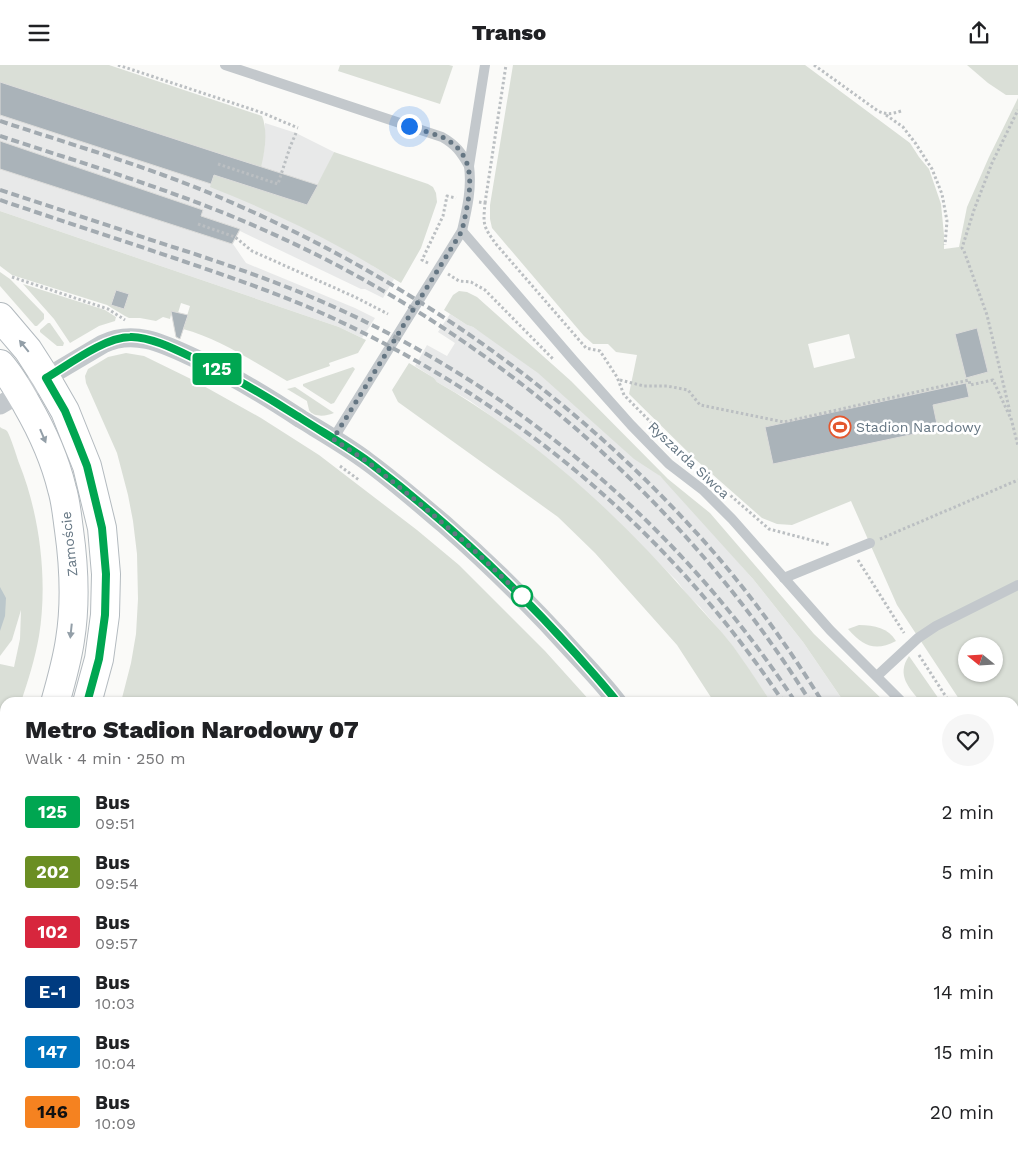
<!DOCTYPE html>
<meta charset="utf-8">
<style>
body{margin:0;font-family:"Work Sans",sans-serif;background:#f6f6f6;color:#202124;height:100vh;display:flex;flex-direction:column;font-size:19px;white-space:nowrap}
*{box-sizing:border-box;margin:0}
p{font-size:16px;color:#757577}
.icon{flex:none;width:28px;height:28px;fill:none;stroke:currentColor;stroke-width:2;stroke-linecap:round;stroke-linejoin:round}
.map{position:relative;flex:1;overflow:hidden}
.sheet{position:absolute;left:0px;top:632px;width:1019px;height:456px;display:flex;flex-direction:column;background:#fff;border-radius:15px 15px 0 0;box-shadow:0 1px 4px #0004}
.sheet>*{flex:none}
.badge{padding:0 10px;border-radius:4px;font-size:18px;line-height:32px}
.needle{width:32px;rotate:288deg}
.tools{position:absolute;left:958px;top:572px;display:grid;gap:10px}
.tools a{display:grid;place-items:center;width:45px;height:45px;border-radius:50%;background:#fff;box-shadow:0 1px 4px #0004;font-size:25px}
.you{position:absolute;width:25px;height:25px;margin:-12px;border:4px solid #fff;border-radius:50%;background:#1a73e8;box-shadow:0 0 0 8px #1a73e833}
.map>.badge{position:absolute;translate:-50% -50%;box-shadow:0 0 0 2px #fff}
.round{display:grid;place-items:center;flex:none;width:52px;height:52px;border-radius:26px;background:#f6f6f6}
.headline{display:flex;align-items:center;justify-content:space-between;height:85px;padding:0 25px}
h1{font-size:24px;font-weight:800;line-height:38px}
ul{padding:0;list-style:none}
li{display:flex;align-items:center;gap:15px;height:60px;padding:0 25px}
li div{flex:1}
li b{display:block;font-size:19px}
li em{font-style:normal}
li .badge{min-width:55px;font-weight:700;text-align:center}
header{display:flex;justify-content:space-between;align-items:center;height:65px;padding:0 25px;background:#fff;font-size:22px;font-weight:800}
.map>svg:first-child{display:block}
</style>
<header><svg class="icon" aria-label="menu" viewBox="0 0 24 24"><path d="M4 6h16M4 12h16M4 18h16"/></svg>Transo<svg class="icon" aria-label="share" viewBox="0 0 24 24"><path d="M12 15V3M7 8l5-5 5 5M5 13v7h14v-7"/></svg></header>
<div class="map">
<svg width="1018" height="1088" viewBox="0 0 1018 1088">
<rect width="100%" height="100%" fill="#fafaf8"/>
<g fill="#e8e9e9">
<polygon points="0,17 260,101 264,87 265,58 296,68 334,87 318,120 373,201 394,214 383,233 365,224 361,224 240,166 233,179 246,198 355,243 375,253 362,273 339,262 0,146"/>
<polygon points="450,249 467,260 473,262 547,311 625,379 675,425 753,514 803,577 844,637 771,637 732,580 700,542 688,531 677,516 580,421 526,376 470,336 437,317 434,313 415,301 427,280 447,291 455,278 438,267"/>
</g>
<g fill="#dadfd7" fill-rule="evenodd">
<path d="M0 0H109L262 51C268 66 265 86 261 102L0 17Z"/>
<polygon points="340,0 449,0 453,1 440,39 338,6"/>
<path d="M513 0H805L910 78 919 92 929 104 941 139 944 170V184L959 182 967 142 989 92 1018 33V724L1014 717V638L961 637 897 540 851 436 792 460 777 459 762 453 695 394 629 329 637 290 616 287 608 279H593L584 271 492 163 490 154V140ZM849 269 855 293 814 303 808 279ZM966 581H994V609H966Z"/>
<polygon points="967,0 1018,0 1018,30 1006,30 988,18"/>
<path d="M334 87 428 119 433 122 436 128 437 137 421 183 401 218C382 207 364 195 345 185 302 161 256 140 210 122L214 110 307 140Z"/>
<path d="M0 146 339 262 366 275 358 288 329 298 330 301 287 316C254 297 220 274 183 264L190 241 181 238 178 248 172 246 170 254 163 252 156 256 140 253H129L125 251 107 240 12 210 0 201Z"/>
<polygon points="0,207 10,214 44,249 44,254 37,261 35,261 0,221"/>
<polygon points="23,219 105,245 116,252 115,256 99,261 70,278 54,254"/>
<polygon points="459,226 467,227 477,232 571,316 668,414 710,448 814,569 885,637 844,637 803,577 753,514 660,411 634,394 538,308 473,262 467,260 444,245 453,230"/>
<polygon points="48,258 50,258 64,278 63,281 57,281 40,267 40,265"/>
<polygon points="126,288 144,291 193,315 261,353 319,390 417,465 459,500 545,586 591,637 121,637 131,598 136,569 138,534 137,489 133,456 128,430 117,388 86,318 85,311 88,304 108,292"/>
<path d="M409 298 434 313 437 317C533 372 616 447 688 530 703 547 719 563 733 581 746 599 759 619 771 637H714L677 580 595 488 558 452 398 337 392 325Z"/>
<polygon points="353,302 355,304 334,338 331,339 303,321 303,319"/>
<path d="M295 322 334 348C327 351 314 353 309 345 309 344 307 337 307 336L287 324Z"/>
<path d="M0 362C2 364 5 364 7 366 10 370 17 392 19 398 40 450 48 516 39 571 35 594 28 616 21 637L5 638V686L0 701V599L14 602 20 574 21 545 12 575 0 591Z"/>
<path d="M859 560C875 560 888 563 896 576 875 587 863 581 848 564Z"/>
<path d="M909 591 941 637H921C909 623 896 610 909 591Z"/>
<polygon points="1014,800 1018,810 1018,870 1014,874"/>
<polygon points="5,848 5,881 0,923 0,866"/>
<polygon points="1014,953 1018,953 1018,1057 1014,1046"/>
<polygon points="609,1084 974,1084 975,1088 597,1088"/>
</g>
<polygon fill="#bbc7cb" points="0,522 6,533 5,551 0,566"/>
<g fill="#aab3b9" stroke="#dcdcda">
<polygon points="0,17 221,89 318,120 307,140 214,110 211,119 0,50"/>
<polygon points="0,76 203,145 201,151 240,164 232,179 0,104"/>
<polygon points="116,225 129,229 124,244 111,240"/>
<polygon points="171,246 188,250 180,274 176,272"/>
<polygon points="977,263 988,307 966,313 955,269"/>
<polygon points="966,318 969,332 933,340 938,364 773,399 765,362"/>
</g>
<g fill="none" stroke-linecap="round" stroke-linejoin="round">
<g stroke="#b3babf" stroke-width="30">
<g id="secondary">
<polyline points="0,252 28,285 46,313 65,346 87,401 102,463 106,509 105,550 99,594 87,638"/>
<path d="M0 299C11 311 19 326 27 340 42 366 55 395 62 424 66 437 67 451 69 465 74 501 76 538 70 575 67 596 61 617 55 638"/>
<polyline points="0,807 5,792"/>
<polyline points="1014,906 1018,905"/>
<polyline points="1014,930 1018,929"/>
<polyline points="0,1055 5,1053"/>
<polyline points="253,1084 273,1088"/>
<polyline points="389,1084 451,1084"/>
<polyline points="12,1088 27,1084"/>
<polyline points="517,1088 528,1084"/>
</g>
</g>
<g stroke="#bbbfc2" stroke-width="3" stroke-dasharray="2.5 2.5" stroke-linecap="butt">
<polyline points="118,0 263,48 298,63"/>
<path d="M814 0 878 46C887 50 892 49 901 46"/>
<polyline points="886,50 903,62 916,79 932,104 942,129 947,156 945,180"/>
<polyline points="218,99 278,119 290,82 296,68"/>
<path d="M479 137 485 138C483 160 483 161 496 179L586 283 600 286 617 312 624 330 686 393"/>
<polyline points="485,138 506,0"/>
<polyline points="198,159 235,172 252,186 355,232 388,249"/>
<polyline points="428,198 422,195 443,151 447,131 456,133"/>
<polyline points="448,209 459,216 471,217 485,225 554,295"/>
<polyline points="12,212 108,244 125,255"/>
<polyline points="620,315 644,321 667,321 688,325 700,340 784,357 969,315 970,320 993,315 1011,354"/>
<polyline points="1010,347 987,250 964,186 962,183 974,145 992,98 1018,45"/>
<polyline points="1011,353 1018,381"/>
<polyline points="340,401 359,415"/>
<polyline points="723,424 769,464 830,480"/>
<polyline points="880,474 1018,415"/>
<polyline points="858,495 904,568"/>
<polyline points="919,590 950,638"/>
<polyline points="0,730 5,715"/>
<polyline points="1014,736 1018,743"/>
<polyline points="1014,879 1018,875"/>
<polyline points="0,1014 5,1014"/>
<polyline points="55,1084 56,1088"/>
<polyline points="1003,1084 1004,1088"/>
<polyline points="568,1088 582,1084"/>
<polyline points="586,1088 598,1084"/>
</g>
<g stroke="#c3c8cc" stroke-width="10">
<path d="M225 0 442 72C456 80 461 87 469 101"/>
<polyline points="462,166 574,296 631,360 669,399 703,425 732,454 830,565 903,638"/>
<path d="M333 374 462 166C467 144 472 123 469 101L485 0"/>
<polyline points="784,513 870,478"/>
<polyline points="877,611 918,573 936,561 1018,520"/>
<polyline points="1014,769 1018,776"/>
</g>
<path stroke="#c3c8cc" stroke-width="19" d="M0 340 103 279C138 262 171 283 203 297 237 313 269 333 301 354 324 368 347 381 368 397 394 416 419 438 444 459 492 501 536 545 578 592 592 607 606 622 618 638"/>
<use href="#secondary" stroke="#fff" stroke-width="28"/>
<g stroke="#a2aab0" stroke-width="4" stroke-dasharray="8 4" stroke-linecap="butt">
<path d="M0 56C79 82 159 105 235 139 415 218 580 335 710 483 752 531 789 583 823 638"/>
<path d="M0 71C88 100 179 127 264 165 486 263 682 431 811 638"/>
<path d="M0 125C49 141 99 157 148 174 202 191 256 209 309 231 508 315 678 457 796 638"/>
<path d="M0 135C59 155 118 174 177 194 221 209 265 224 308 242 503 327 665 459 784 638"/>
<polyline points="1014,1068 1018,1079"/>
<polyline points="986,1084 987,1088"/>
<polyline points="997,1084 998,1088"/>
<polyline points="1010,1084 1012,1088"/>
</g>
</g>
<defs><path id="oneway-solid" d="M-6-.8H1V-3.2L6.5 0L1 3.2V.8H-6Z" transform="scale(1.25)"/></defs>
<g fill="#939fa8">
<use href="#oneway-solid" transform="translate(24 281) rotate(-129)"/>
<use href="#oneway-solid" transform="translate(43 371) rotate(67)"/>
<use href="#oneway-solid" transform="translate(71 566) rotate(96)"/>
</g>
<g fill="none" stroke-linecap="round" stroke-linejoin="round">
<g stroke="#fff" stroke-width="11">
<path id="line" d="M87 638 99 594 105 550 106 509 102 463 87 401 76 373 65 346 46 313C68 300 105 272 130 272 152 271 184 289 204 298 237 313 268 333 299 352 322 367 347 381 369 397 444 454 513 519 576 589 590 605 605 621 618 638"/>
</g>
<use href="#line" stroke="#00a651" stroke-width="8"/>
<path stroke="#657683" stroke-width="5" stroke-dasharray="0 9" d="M409 61C420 65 432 68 442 72 482 91 469 132 462 166L333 374 368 397 424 442 476 487 522 531"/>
</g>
<defs>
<g id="stadium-ring" transform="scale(1.125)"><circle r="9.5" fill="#fff" stroke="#e4572e" stroke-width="1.5"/><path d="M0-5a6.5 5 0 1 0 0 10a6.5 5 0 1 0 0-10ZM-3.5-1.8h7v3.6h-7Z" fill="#e4572e"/></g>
</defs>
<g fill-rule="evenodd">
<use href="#stadium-ring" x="840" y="362"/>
</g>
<circle fill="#fff" stroke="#00a651" stroke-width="2.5" cx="522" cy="531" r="10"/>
<g text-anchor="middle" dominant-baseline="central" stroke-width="5" stroke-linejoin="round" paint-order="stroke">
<g font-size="14" fill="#657683" stroke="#fff" text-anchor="start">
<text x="856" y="362">Stadion Narodowy</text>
</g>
<g font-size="14" fill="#657683" stroke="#fff">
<text transform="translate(689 395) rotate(43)">Ryszarda Siwca</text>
<text transform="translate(69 479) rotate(-96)">Zamoście</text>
</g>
</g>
</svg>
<div class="tools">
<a><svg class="needle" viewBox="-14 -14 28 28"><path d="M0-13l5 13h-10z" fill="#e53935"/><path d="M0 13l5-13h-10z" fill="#757577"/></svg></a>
</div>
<div class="you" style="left:409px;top:61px"></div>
<b class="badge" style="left:217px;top:304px;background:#00a651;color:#fff">125</b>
<section class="sheet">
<div class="headline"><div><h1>Metro Stadion Narodowy 07</h1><p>Walk · 4 min · 250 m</p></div><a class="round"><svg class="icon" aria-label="heart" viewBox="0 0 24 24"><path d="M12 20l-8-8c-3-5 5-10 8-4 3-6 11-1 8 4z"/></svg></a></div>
<ul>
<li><span class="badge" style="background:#00a651;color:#fff">125</span><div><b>Bus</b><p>09:51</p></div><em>2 min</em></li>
<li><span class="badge" style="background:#6b8e23;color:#fff">202</span><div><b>Bus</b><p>09:54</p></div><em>5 min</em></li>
<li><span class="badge" style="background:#d7263d;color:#fff">102</span><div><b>Bus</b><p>09:57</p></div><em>8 min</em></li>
<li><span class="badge" style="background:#003b80;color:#fff">E-1</span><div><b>Bus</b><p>10:03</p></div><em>14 min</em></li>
<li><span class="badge" style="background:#0072bc;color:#fff">147</span><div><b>Bus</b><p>10:04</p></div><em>15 min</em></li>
<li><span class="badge" style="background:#f58220;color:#111">146</span><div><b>Bus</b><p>10:09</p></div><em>20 min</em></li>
</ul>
</section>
</div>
